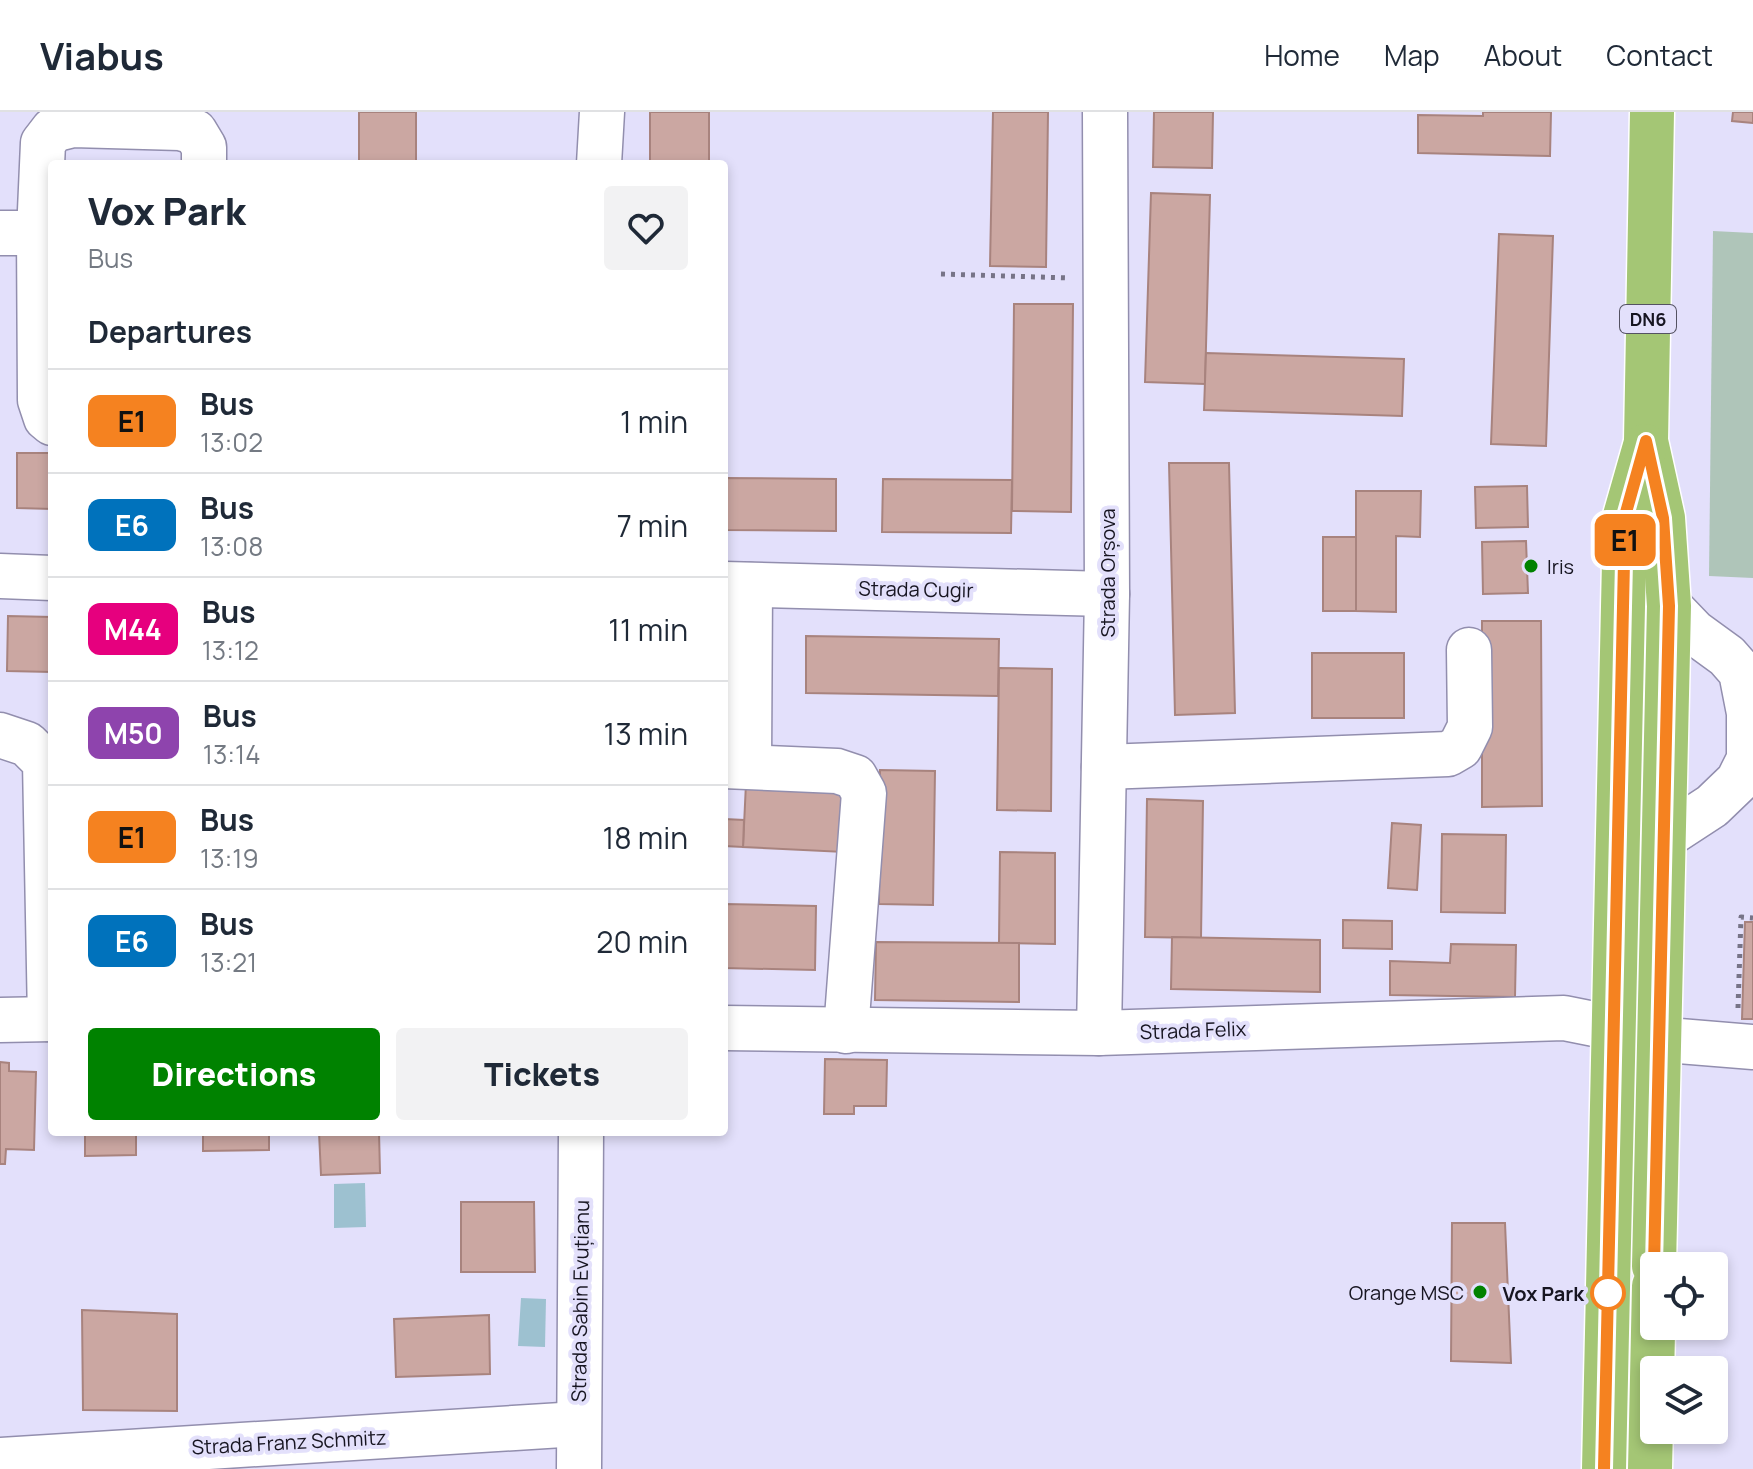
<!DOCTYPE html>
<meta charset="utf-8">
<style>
body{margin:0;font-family:Manrope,sans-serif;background:#f2f2f3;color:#1f2937;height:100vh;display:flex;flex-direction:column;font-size:30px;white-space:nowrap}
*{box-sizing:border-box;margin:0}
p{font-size:26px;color:#747a83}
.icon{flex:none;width:44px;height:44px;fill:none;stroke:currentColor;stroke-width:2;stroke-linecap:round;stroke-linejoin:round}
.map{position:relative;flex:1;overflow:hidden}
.panel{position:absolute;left:48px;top:48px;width:680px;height:976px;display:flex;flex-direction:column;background:#fff;border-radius:8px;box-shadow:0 4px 12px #0003}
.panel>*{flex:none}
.badge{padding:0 16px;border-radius:12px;font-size:28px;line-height:52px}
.tools{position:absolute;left:1640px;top:1140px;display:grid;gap:16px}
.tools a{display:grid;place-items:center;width:88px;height:88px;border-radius:8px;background:#fff;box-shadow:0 4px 12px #0003;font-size:40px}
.map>.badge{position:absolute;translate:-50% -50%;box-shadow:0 0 0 4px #fff}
h2{padding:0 40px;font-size:30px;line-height:72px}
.round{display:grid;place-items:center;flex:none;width:84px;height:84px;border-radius:8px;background:#f2f2f3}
.summary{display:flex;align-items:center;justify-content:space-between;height:136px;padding:0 40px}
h1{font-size:38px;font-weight:800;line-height:60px}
.button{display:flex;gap:16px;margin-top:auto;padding:16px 40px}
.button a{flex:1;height:92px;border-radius:8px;background:#008200;color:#fff;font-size:32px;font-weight:800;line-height:92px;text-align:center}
.button a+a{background:#f2f2f3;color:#1f2937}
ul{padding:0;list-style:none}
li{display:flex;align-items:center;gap:24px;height:104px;padding:0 40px;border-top:2px solid #e0e1e3}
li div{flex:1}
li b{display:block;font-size:30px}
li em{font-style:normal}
li .badge{min-width:88px;font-weight:700;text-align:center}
header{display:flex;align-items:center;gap:48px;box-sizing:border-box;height:112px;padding:0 40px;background:#fff;border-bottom:2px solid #e0e1e3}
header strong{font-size:38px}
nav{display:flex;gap:44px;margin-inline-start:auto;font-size:28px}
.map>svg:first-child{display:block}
</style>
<header>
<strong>Viabus</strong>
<nav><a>Home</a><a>Map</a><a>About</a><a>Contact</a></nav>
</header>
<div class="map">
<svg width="1753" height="1357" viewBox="0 0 1753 1357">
<rect width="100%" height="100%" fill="#e3e0fb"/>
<polygon fill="#afc5b9" points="1713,119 1753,121 1753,466 1709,464"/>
<g fill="#9dc1d0">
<polygon points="365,1071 366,1115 334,1116 334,1072"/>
<polygon points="521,1186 546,1187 545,1235 518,1234"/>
</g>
<g fill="#cba7a2" stroke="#a8837e" stroke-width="2">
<rect x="359" y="0" width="57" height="52"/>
<rect x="650" y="0" width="59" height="52"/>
<polygon points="993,0 1048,0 1046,155 990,154"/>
<polygon points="1154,0 1213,0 1212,56 1153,55"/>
<polygon points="1483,0 1551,0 1550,44 1418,41 1418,3 1483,4"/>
<polygon points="1733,0 1753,0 1753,11 1732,9"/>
<polygon points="1151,81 1210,83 1205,272 1145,270"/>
<polygon points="1499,122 1553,124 1546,334 1491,332"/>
<polygon points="1014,192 1073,192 1071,400 1012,399"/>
<polygon points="1206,241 1404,247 1402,304 1204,298"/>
<polygon points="17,341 52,341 52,397 17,396"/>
<polygon points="1169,351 1229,351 1235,601 1175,603"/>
<polygon points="724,366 836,367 836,419 724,418"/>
<polygon points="883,367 1012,368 1011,421 882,420"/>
<polygon points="1527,374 1528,415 1476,416 1475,375"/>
<polygon points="1356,379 1421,379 1420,425 1396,424 1396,500 1356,499"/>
<rect x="1323" y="425" width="33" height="74"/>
<polygon points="1526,429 1528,481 1483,482 1482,430"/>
<polygon points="8,504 52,505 52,560 7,559"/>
<polygon points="1482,509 1541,509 1542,694 1482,695"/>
<polygon points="806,524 999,527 998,584 806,581"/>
<rect x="1312" y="541" width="92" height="65"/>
<polygon points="999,556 1052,557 1051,699 997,698"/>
<polygon points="880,658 935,659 933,793 879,792"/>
<polygon points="746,671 847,676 844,740 743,735"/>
<polygon points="1147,687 1203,689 1201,826 1145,825"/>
<polygon points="724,707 744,708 743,735 724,734"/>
<polygon points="1392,711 1421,713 1417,778 1388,776"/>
<polygon points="1442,722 1506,723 1505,801 1441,800"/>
<polygon points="1000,740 1055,741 1055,832 999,831"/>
<polygon points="724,792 816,794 815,858 724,856"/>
<polygon points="1343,808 1392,809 1392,837 1343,836"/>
<polygon points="1745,810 1753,810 1753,907 1742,907"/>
<polygon points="1172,825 1320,828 1320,880 1171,877"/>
<polygon points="876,830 1019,831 1019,890 875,888"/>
<polygon points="1451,832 1516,833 1515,885 1390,883 1390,849 1450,851"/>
<polygon points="825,947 887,948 886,994 854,994 854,1002 824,1002"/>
<polygon points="0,950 9,951 9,959 36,960 34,1038 6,1037 5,1052 0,1052"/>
<polygon points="85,1020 136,1020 136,1043 85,1044"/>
<polygon points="203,1020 269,1020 269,1038 203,1039"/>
<polygon points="319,1020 379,1020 380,1061 321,1063"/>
<polygon points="461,1090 534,1090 535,1160 461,1160"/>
<polygon points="1452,1111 1505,1111 1511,1251 1451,1249"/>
<polygon points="82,1198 177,1202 177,1299 83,1298"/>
<polygon points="489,1203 490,1262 396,1265 394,1207"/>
</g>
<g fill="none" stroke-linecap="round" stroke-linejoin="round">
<g stroke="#928eae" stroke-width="47">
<g id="minor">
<polyline points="599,52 602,0"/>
<polyline points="0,121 39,121"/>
<polyline points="52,311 46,306 40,288 39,121 43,31 53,18 73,13 180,16 195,20 204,35 204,52"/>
<polyline points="0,464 52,466"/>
<polyline points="724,472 1107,482"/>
<polyline points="0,623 27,632 45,650 50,907"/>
<polyline points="724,654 837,659 855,665 864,681 846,919"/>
<polyline points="749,654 750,473"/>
<polyline points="1104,655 1448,642 1460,635 1470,615 1469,538"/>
<polyline points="1663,726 1712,694 1738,669 1749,647 1749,601 1741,560 1727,544 1694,520 1669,494"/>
<polyline points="0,908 52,907"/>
<polyline points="724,916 1099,921 1564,906 1679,929 1753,935"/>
<polyline points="1099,921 1107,482 1105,0"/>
<polyline points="0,1348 578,1312"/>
<polyline points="579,1357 581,1020"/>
</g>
</g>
<g stroke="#fff" stroke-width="47">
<g id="major">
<polyline points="1652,0 1646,329 1663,406 1669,494 1654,1154"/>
<polyline points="1604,1357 1625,404 1645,334"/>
<polyline points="1650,1357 1654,1174"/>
</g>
</g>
<g stroke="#777487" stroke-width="5" stroke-dasharray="4 6" stroke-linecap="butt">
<polyline points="941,162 1069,166"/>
<polyline points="1738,896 1741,805 1753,806"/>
</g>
<use href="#minor" stroke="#fff" stroke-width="44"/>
<use href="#major" stroke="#a4c675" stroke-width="44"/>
</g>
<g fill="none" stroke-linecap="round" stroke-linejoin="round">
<g stroke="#fff" stroke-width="18">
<polyline id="line" points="1604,1357 1625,404 1646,329 1663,406 1669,494 1654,1154"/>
</g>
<use href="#line" stroke="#f58220" stroke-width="12"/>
</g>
<g fill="#008200" stroke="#e3e0fb" stroke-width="3">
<circle cx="1531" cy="454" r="8"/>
<circle cx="1480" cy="1180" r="8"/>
</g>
<circle fill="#fff" stroke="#f58220" stroke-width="4" cx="1608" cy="1181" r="16"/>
<g text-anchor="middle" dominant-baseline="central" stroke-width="8" stroke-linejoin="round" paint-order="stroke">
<rect fill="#e3e0fb" stroke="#545262" stroke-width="2" x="1620" y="193" width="56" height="28" rx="6"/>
<g font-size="18" font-weight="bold" fill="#171521">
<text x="1648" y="207">DN6</text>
</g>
<g font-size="20" fill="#171521" stroke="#e3e0fb" text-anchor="start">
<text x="1547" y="454">Iris</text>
<text x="1464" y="1180" text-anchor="end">Orange MSC</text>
</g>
<g font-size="20" fill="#171521" stroke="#e3e0fb">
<text transform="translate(1107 461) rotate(-90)">Strada Orșova</text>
<text transform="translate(916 477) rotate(1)">Strada Cugir</text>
<text transform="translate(1193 918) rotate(-2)">Strada Felix</text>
<text transform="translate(580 1189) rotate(-89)">Strada Sabin Evuțianu</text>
<text transform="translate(289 1330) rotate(-3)">Strada Franz Schmitz</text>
</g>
<g font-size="20" font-weight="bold" fill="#171521" stroke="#e3e0fb" text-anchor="end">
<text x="1584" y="1181">Vox Park</text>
</g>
</g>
</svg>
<div class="tools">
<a><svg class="icon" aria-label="locate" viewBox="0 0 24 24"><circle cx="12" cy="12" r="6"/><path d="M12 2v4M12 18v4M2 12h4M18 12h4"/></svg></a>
<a><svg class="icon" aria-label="layers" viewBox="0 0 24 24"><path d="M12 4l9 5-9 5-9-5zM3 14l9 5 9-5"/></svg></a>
</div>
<b class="badge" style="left:1625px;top:428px;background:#f58220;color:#111">E1</b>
<section class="panel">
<div class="summary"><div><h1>Vox Park</h1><p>Bus</p></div><a class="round"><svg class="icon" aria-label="heart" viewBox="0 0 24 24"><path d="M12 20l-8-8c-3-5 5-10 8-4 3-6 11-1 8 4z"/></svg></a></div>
<h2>Departures</h2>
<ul>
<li><span class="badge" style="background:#f58220;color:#111">E1</span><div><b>Bus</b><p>13:02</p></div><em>1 min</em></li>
<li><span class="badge" style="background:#0072bc;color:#fff">E6</span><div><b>Bus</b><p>13:08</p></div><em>7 min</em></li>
<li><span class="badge" style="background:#e6007e;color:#fff">M44</span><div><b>Bus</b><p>13:12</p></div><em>11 min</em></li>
<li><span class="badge" style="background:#8e44ad;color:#fff">M50</span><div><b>Bus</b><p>13:14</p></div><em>13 min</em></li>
<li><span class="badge" style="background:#f58220;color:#111">E1</span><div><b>Bus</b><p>13:19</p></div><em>18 min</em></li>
<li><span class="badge" style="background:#0072bc;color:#fff">E6</span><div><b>Bus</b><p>13:21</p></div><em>20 min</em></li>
</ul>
<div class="button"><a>Directions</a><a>Tickets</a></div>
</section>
</div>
